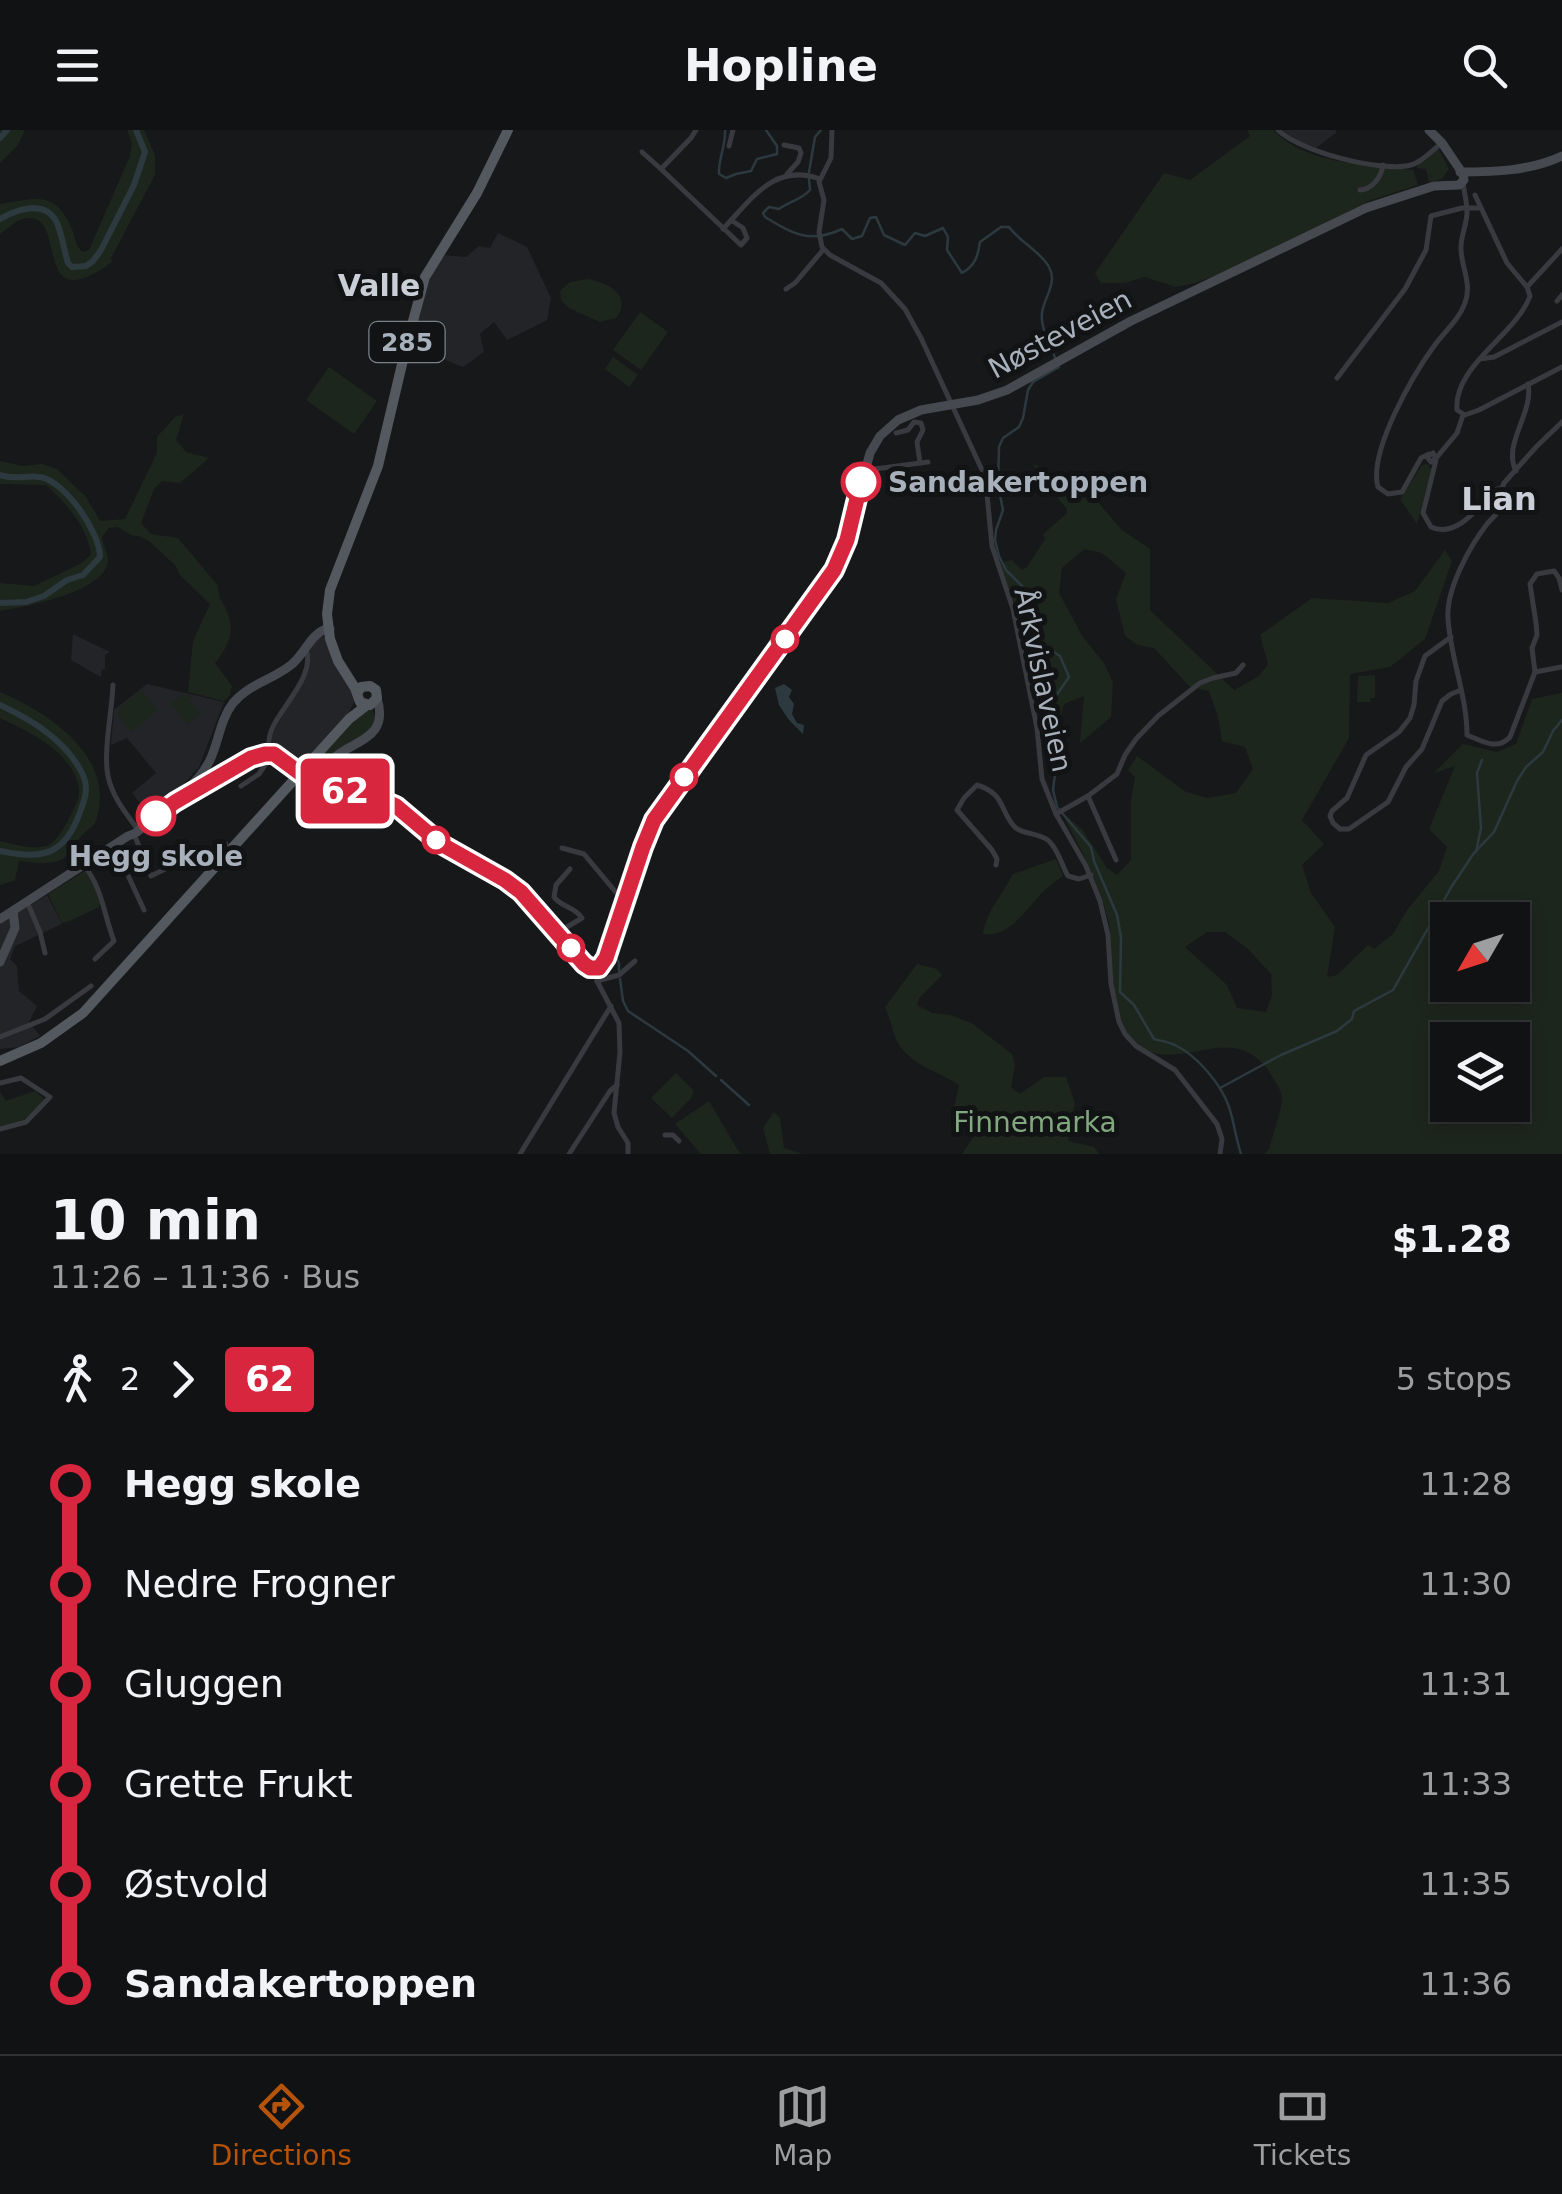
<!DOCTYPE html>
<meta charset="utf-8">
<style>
body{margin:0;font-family:"DejaVu Sans",sans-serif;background:#1a1b1d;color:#f1f3f6;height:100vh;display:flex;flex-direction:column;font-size:38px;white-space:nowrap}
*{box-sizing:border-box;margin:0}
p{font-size:32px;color:#9c9ea0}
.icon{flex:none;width:55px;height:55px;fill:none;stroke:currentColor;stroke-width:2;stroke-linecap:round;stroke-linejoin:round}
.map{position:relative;height:1024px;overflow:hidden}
.drawer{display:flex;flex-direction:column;background:#111214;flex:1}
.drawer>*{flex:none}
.badge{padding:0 20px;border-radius:8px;font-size:35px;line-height:65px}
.needle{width:65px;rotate:231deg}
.controls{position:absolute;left:1430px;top:772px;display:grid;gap:20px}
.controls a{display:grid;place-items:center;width:100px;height:100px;border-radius:0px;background:#111214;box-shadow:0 5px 15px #0003,0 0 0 2px #303234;font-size:50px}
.map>.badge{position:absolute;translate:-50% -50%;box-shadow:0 0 0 5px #fff}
.legs{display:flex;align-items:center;gap:15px;height:110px;padding:0 50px;font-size:32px}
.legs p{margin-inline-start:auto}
.head{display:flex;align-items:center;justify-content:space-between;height:170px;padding:0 50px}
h1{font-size:55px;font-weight:800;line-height:75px}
ul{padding:0 50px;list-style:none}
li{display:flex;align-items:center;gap:35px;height:100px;font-size:38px}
li i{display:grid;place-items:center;width:15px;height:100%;margin:0 12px;background:currentColor}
li i::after{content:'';width:25px;height:25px;margin:-12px;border:8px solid;border-radius:50%;background:#111214}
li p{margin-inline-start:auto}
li:first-child i{background:linear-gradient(#0000 50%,currentColor 0)}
li:last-child i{background:linear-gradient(currentColor 50%,#0000 0)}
header{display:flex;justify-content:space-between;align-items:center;height:130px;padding:0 50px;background:#111214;font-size:45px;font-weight:800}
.tabs{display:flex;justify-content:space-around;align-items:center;height:140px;border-top:2px solid #303234;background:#111214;font-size:28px;color:#9c9ea0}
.tabs a{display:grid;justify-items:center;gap:5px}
.tabs .on{color:#b45309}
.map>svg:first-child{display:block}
</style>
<header><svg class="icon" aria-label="menu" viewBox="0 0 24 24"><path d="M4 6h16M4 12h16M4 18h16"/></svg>Hopline<svg class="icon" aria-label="search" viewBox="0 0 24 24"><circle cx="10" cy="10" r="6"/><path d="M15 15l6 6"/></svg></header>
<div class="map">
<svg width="1562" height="1024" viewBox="0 0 1562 1024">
<rect width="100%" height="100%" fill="#17181a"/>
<g fill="#232427">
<polygon points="1282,0 1335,0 1337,2 1316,18 1298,12"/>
<polygon points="498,103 527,117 551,168 547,190 507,210 494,192 480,204 484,222 463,237 438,227 412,211 424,166 436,132 441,125 466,127 479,116 490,118"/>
<polygon points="73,504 110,522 105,525 105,539 102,539 101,547 71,530"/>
<polygon points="318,507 326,507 354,566 354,572 347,586 298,641 279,623 272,612 272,605 304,547 310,529 310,516"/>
<polygon points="147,554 224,572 199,637 174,665 150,685 132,663 156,643 127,608 111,615 114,580"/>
<polygon points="47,765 62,794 15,816 10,829 17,836 19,861 37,876 29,892 40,906 19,917 0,919 0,793"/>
</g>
<g fill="#1d261d" fill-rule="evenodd">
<polygon points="0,0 25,0 18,15 0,33"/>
<path d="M127 0H144L155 25V45L111 128 112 132C26 195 73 71 20 90 13 93 6 100 0 104V74C34 69 55 59 72 99 75 108 75 114 82 122L89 120 130 26 132 13Z"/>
<path d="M1247 0H1273C1304 34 1370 36 1413 40L1418 55 1371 70 1232 140 1195 153 1176 157 1144 147 1125 153H1101L1095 143 1164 43 1190 50 1250 6Z"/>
<polygon points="1438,18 1449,39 1442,49 1429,52 1426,39 1417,38 1417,35"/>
<path d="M588 149C608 152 633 166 616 188L600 192 569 178 561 170 560 161 570 152Z"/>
<polygon points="640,182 668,202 641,240 613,220"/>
<polygon points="613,227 638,245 629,257 605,239"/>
<polygon points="329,237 377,271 354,304 306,270"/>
<path d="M184 284 176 310 186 322 209 328 180 353 162 351 154 359 141 393 151 404 178 408 218 456C218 466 221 470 226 479 236 501 229 516 215 533L232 556 230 565 224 571 188 562 193 511 210 474 179 444 176 436 149 411 138 406 131 405 118 397 109 398 102 407C103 415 108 423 108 431 105 462 25 477 0 481V453L34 456 80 434 91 425C88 397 66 373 46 355L0 354V331L23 336 42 334 57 339 86 367 100 391 125 389 157 323V307L175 287Z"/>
<path d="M1033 334C1046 338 1056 340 1060 355L1073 365 1097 371 1122 400 1150 419V480L1234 560 1259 546 1268 534 1260 505 1312 468 1388 473 1415 461 1445 420 1452 431 1425 509 1390 537 1350 544 1349 608 1302 690 1324 714 1302 735 1311 763 1335 797 1327 847 1337 845 1368 815 1374 819 1393 804 1407 780 1439 741 1447 717 1429 699 1455 636 1434 643 1463 614 1497 622 1516 614 1532 569 1562 563V1024H1264L1269 1019C1272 1008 1283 976 1282 967 1281 959 1272 947 1268 940 1227 885 1173 954 1130 908 1106 881 1116 823 1108 789 1099 754 1083 723 1066 691V686L1082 699 1107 738 1117 745 1131 730V670L1135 647 1128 640 1137 626 1186 662 1208 668 1236 663 1253 639 1245 617 1222 611 1218 587 1209 561 1190 557 1154 518 1138 515 1125 506 1116 469 1126 443 1102 423 1084 419 1062 438 1059 463 1083 507 1104 533 1113 552 1111 587 1080 613 1084 566 1064 574 1059 593 1046 604 1028 509 999 433 1012 430 1022 440 1027 437 1045 409 1043 404 1067 383V379L1040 347ZM1448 790H1512V855H1448ZM1207 802H1225L1248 819 1271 844 1272 865 1266 882 1237 878 1227 855 1185 817ZM1448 910H1512V975H1448Z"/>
<polygon points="1428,334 1431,340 1417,394 1400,369 1422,335"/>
<polygon points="1375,545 1375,568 1370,568 1371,572 1357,572 1358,546"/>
<polygon points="145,557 143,562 158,580 132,602 117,584 121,580 119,578"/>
<path d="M0 562C45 581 108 621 99 678 98 682 97 689 95 693 92 697 87 700 84 703 78 709 75 716 70 722 58 738 37 732 19 731L15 750 0 755V711C14 714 32 720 46 716 59 713 76 677 79 665 80 659 77 649 74 643 59 615 27 601 0 588Z"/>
<polygon points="183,563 186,567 188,565 195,567 191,569 187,567 200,584 188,594 171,573"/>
<polygon points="369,580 372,580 376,587 371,600 326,630 316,650 303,645 354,588"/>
<path d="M1056 729 1063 746C1056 751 1049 756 1043 762 1026 779 1010 808 983 804 988 777 1001 768 1013 744Z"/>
<polygon points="86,740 101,770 99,777 70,791 62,793 48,764"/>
<path d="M917 834 937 839 942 845 919 868 917 875 932 883 951 885 973 894 1012 924 1015 935 1011 957 1020 964 1044 947H1066L1075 974 1068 1011 1094 1017 1099 1024H962L974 1006 954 978 959 955C939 942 912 935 899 915 894 907 890 888 885 877Z"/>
<polygon points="676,943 694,961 691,968 672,988 651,968"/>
<path d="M35 961 45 970C32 985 21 995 0 996V962L6 971Z"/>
<polygon points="709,971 737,1019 741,1024 701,1024 675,994"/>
<polygon points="774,982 780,988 784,1018 803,1024 770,1024 763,998"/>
</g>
<polygon fill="#2c3a40" points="784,554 792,560 789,567 794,574 792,584 797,593 804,595 803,604 789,590 779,575 775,558"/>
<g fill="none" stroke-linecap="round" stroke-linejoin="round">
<g stroke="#2c3a40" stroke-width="2.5">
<path d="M725 0C726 16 718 29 719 44L726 48 736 44 751 41 757 29 777 24V16L766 0"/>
<polyline points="809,42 815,7 821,0"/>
<path d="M809 49 810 60C802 69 789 72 779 79L769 77 763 83 765 87C793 104 810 114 842 99L852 109 862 106 870 88 876 87 884 105 905 115 915 103 925 106 943 98 948 107 947 120 962 143C975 136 978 126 980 112L1001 97H1009C1020 112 1042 123 1049 137 1058 153 1044 167 1042 183 1040 197 1051 217 1056 230"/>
<path d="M1059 237 1033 252 1028 260 1023 288 1019 297 1003 308 999 317 998 355 1003 380 996 400 995 410 999 426 1006 440 1022 456V474L1029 491 1042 514 1060 526 1069 547 1049 576V601L1056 635 1053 660 1057 677 1091 717 1094 731 1117 785 1121 807 1120 862 1134 875 1154 909C1161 911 1170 912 1177 916 1198 927 1221 954 1229 977 1234 992 1236 1009 1241 1024"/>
<polyline points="1476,722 1481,698 1477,643 1482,630"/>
<polyline points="613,821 619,833 619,841"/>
<polyline points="620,849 623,871 628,881 688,921 716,946"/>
<polyline points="721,950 749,975"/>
<polyline points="1220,958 1281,925 1337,901 1352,889 1354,881 1393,860 1452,756 1474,723 1494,702 1517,651 1526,637 1543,622 1553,601 1562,590"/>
</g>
<g stroke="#2c3a40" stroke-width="6">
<polyline points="0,8 7,0"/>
<path d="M0 89C17 79 46 69 57 93 62 105 64 120 68 133L72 137 86 136 93 131 101 120 134 55 145 22 136 0"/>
<path d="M0 345C13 350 26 345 40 347 65 351 100 402 100 427L83 445 67 450 44 466 26 472 0 473"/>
<path d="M0 575C32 590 67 611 83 645 89 658 85 669 80 682 65 726 41 730 0 721"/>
</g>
<g stroke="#383a3f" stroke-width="5">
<polyline points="696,0 691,8 661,39 741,115 747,108 743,98 731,90"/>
<polyline points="832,0 831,28 819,52 824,70 819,102 822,117 830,125 881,153 905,179 921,208 982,340 986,354 992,416 1013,479 1037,598 1042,649 1056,684 1086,736 1100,771 1108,805 1111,854 1119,892 1125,904 1136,916 1175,940 1217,994 1222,1009 1220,1024"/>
<path d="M1278 0C1299 21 1381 43 1411 35 1423 32 1432 20 1442 13"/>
<polyline points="784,15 799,18 801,23 798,32 787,44"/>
<polyline points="729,16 733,0"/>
<polyline points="642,22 661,39"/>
<path d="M1360 60C1373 59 1381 47 1383 35"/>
<path d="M1475 65 1507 133 1527 157 1530 166C1516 205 1453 236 1457 280L1465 285 1479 280 1562 237"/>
<path d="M723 99C751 70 774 32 820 49"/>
<polyline points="1527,157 1562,119"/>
<polyline points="786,159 795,153 823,120"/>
<polyline points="1557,171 1562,165"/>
<polyline points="1480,229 1494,227 1562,192"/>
<polyline points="1337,248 1405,159 1426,120 1431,86 1462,78 1479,78"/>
<polyline points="896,303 908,300 914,292 921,293 923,300 917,312 920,333"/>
<polygon points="1433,323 1436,328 1431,332 1427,327"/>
<path d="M1429 324 1421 328 1402 362 1388 364 1378 357C1368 322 1413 245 1434 216 1444 202 1459 190 1465 173 1472 154 1462 139 1461 120 1460 107 1467 95 1467 82 1467 72 1464 62 1463 52"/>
<polyline points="1437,327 1457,303 1463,285"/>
<path d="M1436 330 1423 383 1431 397C1456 409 1479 377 1495 360L1502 358 1504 353 1537 316 1562 292"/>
<polyline points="867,340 928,332"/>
<path d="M1516 341C1502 314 1534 283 1528 254"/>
<path d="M1502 358 1507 363 1508 370C1502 379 1494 386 1487 394 1470 416 1446 459 1448 488 1450 527 1467 565 1467 605 1482 611 1497 621 1510 607L1535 542 1532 518 1537 505 1536 493 1530 454 1537 444 1554 441 1559 448 1562 460"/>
<polyline points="1451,507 1425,526 1416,551 1414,575 1410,588 1399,602 1366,625 1347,668 1332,681 1330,686 1333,693 1340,699 1349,699 1388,672 1406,637 1422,619 1442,571 1451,564 1461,560"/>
<polyline points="1535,542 1562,537"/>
<path d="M113 555C112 581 103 623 108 646 112 666 125 682 136 697"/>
<path d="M268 623C269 615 268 607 272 599 282 575 316 546 306 518"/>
<polyline points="241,656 259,644 267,632"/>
<polyline points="1088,666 1116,730"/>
<polyline points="1056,684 1088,666 1117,644 1125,625 1136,609 1158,586 1200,553 1213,548 1236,543 1243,535"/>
<polyline points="134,704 151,746 200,722 221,720 226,714"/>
<polyline points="114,715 144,780"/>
<polyline points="562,718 584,724 624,772"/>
<path d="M84 735C103 760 103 782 114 811L95 829"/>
<path d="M996 735 997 729 992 720 957 680 964 668 977 655C1005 664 999 678 1013 695 1020 705 1039 702 1049 711 1059 721 1061 734 1068 746L1079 749 1091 745"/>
<polyline points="28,774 40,802 45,823"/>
<path d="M557 803 582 788C575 777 561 777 554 767L556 755 570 739"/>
<polyline points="595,839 597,851 619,893 620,922 614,983 618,997 628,1013 628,1024"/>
<polyline points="597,851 619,845 635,831"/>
<polyline points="0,907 45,889 91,856"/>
<polyline points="0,953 21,948 50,967 26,992 0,999"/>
<polyline points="665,1005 673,1005 679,1011"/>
<polyline points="520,1024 611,876"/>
<polyline points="569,1024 610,961 617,955"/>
</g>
<g stroke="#464a50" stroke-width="9">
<path d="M1460 42C1496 42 1529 41 1562 26"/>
<polyline points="313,653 374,666 396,676 444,716 514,756 586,835 593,839 599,838 605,828 643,717 658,684 819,462 843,422 870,323 880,306 898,290 921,280 978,270 1007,260 1131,191 1366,78 1434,56 1459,55 1464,50 1463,44 1442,13 1429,0"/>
<path d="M328 655 324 645C333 608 393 619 377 568"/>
<path d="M182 669 251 628C270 620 278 626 292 638"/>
<path d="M0 789 128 706C139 703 142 697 151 689 173 671 197 656 210 630 219 611 220 590 233 573 249 554 272 550 291 535 305 524 310 504 328 498L330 499"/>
<polyline points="0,832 15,798 13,781"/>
</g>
<g stroke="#54585f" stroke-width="10">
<polyline points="357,564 361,557 370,556 376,560 377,568 370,575 360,572 355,558 338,531 330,509 327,484 330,460 378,336 407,213 425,147 477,63 508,0"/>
<polyline points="0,931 41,913 83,883 349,589 367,575"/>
</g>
<polyline stroke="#464a50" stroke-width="9" points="292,638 313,653"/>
</g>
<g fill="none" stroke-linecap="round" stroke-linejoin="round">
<g stroke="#fff" stroke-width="22">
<polyline id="line-1" points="156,686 175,672 251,628 265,624 274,624 316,655 328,655 337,660 373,666 396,676 441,714 505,750 521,762 584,834 590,838 599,838 606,828 643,717 654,690 834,440 847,410 861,352"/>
</g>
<use href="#line-1" stroke="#d7263d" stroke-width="15"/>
</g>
<g fill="#fff" stroke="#d7263d" stroke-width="5">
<circle cx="861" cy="352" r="18"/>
<circle cx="785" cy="509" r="12"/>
<circle cx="684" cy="647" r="12"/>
<circle cx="156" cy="686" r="18"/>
<circle cx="436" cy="710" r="12"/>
<circle cx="571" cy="818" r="12"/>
</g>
<g text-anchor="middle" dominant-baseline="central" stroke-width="10" stroke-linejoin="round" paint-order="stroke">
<rect fill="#121315" stroke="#7b8289" stroke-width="2.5" x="369.5" y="192" width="75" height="40" rx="8"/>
<g font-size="25" font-weight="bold" fill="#a8b1bb">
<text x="407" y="212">285</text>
</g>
<g font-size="28" fill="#a8b1bb" stroke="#121315">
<text transform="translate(1060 204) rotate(-28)">Nøsteveien</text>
<text transform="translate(1043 550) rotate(78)">Årkvislaveien</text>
</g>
<g font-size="28" font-weight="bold" fill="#a8b1bb" stroke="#121315" text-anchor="start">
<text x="888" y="352">Sandakertoppen</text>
<text x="156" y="726" text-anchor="middle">Hegg skole</text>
</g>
<g font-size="28" fill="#81a87e" stroke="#121315">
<text x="1035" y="992">Finnemarka</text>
</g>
<g font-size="30" font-weight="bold" fill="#cacfd7" stroke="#121315">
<text x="379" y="155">Valle</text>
</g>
<g font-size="32" font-weight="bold" fill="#cacfd7" stroke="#121315">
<text x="1499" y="369">Lian</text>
</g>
</g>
</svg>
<div class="controls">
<a><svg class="needle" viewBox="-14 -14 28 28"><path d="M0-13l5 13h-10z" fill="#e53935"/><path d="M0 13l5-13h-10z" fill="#9c9ea0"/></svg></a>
<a><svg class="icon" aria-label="layers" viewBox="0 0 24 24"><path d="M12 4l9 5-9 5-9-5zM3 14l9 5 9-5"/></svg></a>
</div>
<b class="badge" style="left:345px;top:661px;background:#d7263d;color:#fff">62</b>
</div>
<section class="drawer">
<div class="head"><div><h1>10 min</h1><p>11:26 – 11:36 · Bus</p></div><b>$1.28</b></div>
<div class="legs"><svg class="icon" aria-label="walk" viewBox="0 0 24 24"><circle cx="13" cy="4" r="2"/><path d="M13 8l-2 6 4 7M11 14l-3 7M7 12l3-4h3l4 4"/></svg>2<svg class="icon" aria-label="forward" viewBox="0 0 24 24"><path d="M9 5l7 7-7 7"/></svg><b class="badge" style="background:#d7263d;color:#fff">62</b><p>5 stops</p></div>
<ul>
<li><i style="color:#d7263d"></i><b>Hegg skole</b><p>11:28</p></li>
<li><i style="color:#d7263d"></i><span>Nedre Frogner</span><p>11:30</p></li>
<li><i style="color:#d7263d"></i><span>Gluggen</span><p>11:31</p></li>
<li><i style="color:#d7263d"></i><span>Grette Frukt</span><p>11:33</p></li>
<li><i style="color:#d7263d"></i><span>Østvold</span><p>11:35</p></li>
<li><i style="color:#d7263d"></i><b>Sandakertoppen</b><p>11:36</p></li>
</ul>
</section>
<nav class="tabs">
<a class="on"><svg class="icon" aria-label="directions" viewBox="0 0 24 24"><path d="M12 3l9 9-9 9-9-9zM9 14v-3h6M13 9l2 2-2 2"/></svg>Directions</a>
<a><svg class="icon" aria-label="map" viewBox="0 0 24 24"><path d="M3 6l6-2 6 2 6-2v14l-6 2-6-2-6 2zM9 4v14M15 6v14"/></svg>Map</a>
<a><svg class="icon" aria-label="tickets" viewBox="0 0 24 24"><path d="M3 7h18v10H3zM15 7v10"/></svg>Tickets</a>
</nav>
